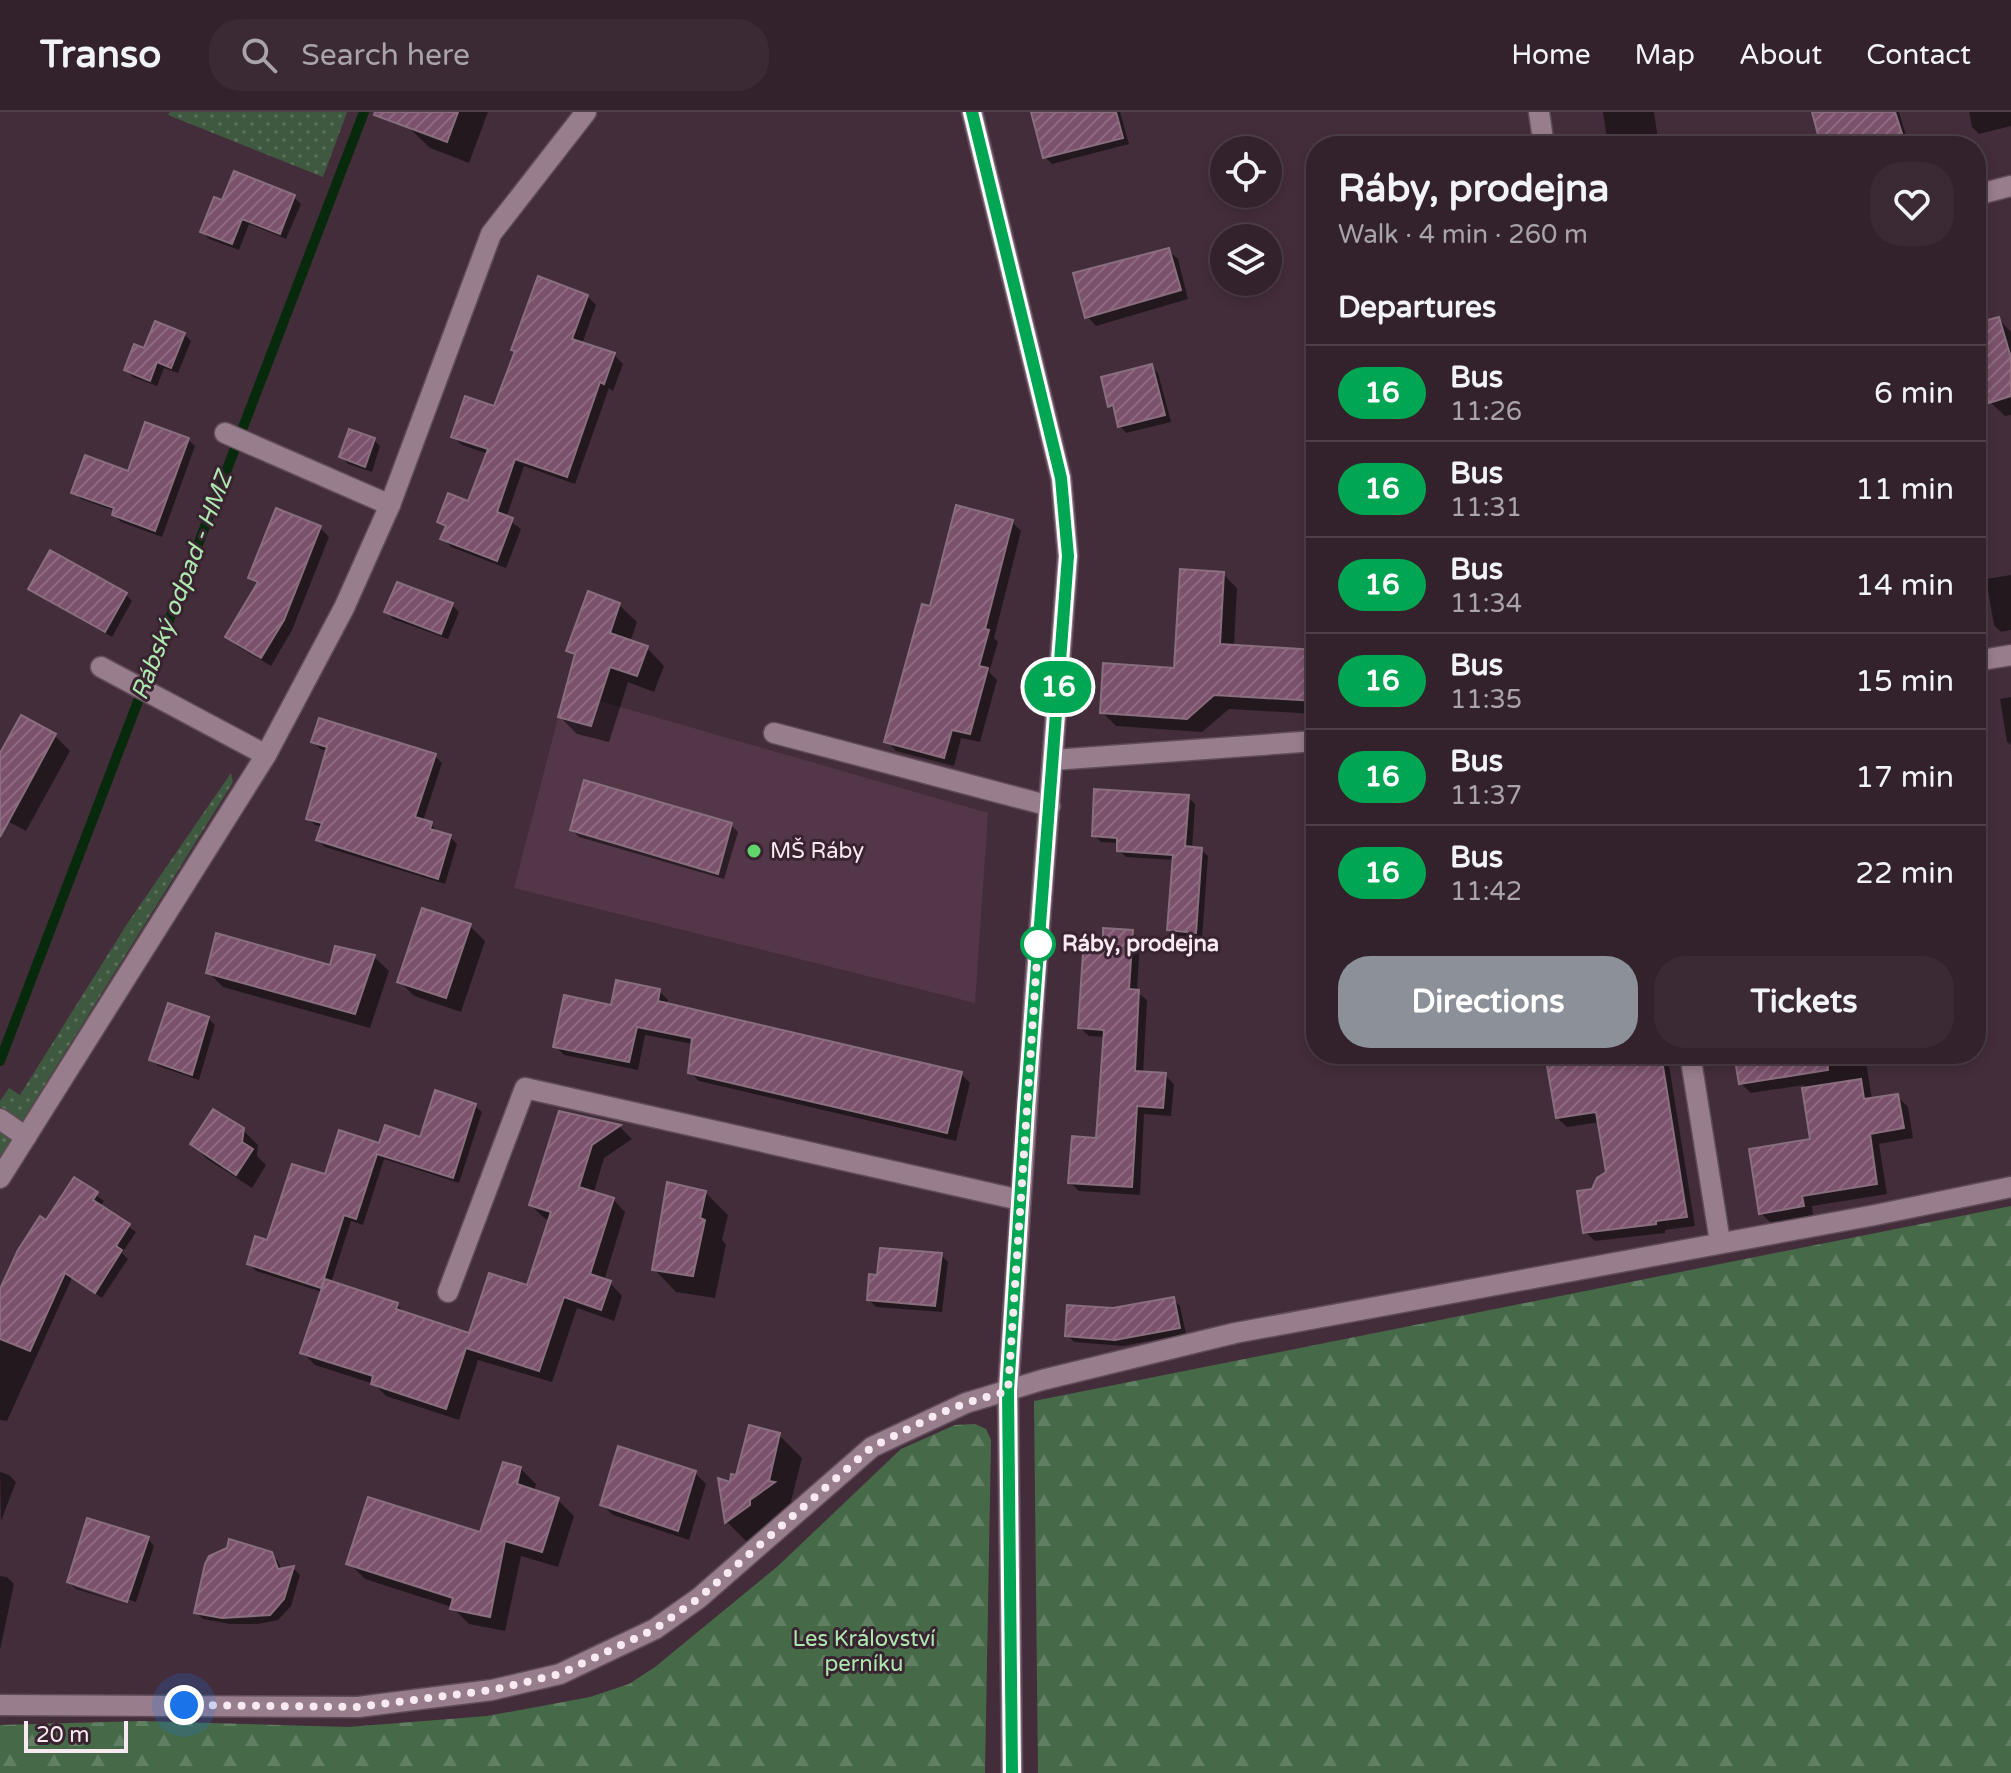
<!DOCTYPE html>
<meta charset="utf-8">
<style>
body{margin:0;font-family:"Varela Round",sans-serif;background:#3b2a34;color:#f1f3f6;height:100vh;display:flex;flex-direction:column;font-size:30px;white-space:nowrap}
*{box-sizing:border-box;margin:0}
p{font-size:26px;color:#a9a4a9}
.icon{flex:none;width:44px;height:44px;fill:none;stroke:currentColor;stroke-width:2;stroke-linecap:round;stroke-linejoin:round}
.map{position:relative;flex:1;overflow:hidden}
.panel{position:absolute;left:1306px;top:24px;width:680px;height:928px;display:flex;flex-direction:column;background:#33222c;border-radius:32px;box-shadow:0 4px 12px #0003,0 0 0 2px #4e3f48}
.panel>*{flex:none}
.badge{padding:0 16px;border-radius:26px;font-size:28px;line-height:52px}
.controls{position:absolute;left:1210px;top:24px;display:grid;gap:16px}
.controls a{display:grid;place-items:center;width:72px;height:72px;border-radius:50%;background:#33222c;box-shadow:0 4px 12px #0003,0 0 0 2px #4e3f48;font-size:40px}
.scale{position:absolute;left:24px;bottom:20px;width:104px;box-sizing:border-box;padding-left:8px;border:4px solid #f9eaf2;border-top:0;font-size:22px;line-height:28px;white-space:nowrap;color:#f9eaf2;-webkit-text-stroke:6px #392331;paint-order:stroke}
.you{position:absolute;width:40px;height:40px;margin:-20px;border:6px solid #fff;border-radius:50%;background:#1a73e8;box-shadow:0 0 0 12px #1a73e833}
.map>.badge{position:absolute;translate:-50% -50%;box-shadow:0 0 0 4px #fff}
h2{padding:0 32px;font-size:30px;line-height:72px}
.round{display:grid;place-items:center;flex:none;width:84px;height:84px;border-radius:32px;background:#3b2a34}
.headline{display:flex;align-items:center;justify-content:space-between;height:136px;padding:0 32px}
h1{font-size:38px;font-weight:700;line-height:60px}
.button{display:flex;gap:16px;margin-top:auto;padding:16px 32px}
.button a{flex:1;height:92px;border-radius:32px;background:#8c9099;color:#fff;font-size:32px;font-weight:700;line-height:92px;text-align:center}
.button a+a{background:#3b2a34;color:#f1f3f6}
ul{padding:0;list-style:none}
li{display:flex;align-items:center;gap:24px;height:96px;padding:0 32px;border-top:2px solid #4e3f48}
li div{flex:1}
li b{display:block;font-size:30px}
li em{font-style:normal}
li .badge{min-width:88px;font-weight:700;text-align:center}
header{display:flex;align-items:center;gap:48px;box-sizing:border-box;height:112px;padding:0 40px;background:#33222c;border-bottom:2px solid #4e3f48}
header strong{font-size:38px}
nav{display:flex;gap:44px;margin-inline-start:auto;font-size:28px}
.search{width:560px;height:72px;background:#3b2a34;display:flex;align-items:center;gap:20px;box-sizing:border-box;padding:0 28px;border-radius:32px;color:#a9a4a9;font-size:30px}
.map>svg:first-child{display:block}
</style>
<header>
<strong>Transo</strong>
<div class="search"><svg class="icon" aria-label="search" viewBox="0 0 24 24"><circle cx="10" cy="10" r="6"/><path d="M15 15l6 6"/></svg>Search here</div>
<nav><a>Home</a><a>Map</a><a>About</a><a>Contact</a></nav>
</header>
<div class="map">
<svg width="2011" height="1661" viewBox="0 0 2011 1661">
<defs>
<pattern id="grass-dots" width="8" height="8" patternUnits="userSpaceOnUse" patternTransform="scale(2)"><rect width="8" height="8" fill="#3e593f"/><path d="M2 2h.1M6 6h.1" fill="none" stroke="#5b715b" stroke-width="1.8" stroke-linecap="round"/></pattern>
<pattern id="forest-firs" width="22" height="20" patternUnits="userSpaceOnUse" patternTransform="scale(2)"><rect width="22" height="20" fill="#466a48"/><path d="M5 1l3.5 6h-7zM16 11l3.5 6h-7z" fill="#617f63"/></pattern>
<pattern id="building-hatch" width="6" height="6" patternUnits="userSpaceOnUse" patternTransform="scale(2)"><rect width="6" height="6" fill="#7b516b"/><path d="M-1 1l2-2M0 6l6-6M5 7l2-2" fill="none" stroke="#8e6a81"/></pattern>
</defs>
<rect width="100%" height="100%" fill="#442d3b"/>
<polygon fill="#533748" points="565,579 988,701 975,891 514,776"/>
<g fill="url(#grass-dots)">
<polygon points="170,0 347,0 323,65 168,3"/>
<polygon points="231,661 233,670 0,1045 0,989 9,976 20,983 127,812"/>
</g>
<g fill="url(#forest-firs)">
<polygon points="2011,1094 2011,1661 1038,1661 1034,1289"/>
<polygon points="975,1312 986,1317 991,1328 985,1661 0,1661 0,1613 141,1609 348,1615 487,1604 590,1585 629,1572 655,1555 778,1454 901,1337 955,1313"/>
</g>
<g fill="#0007">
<polygon points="412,0 488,0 469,51 430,36 407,14"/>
<polygon points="1043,0 1120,0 1129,32 1052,52 1045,45"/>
<polygon points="1603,0 1654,0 1659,34 1608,34"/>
<polygon points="1834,0 1899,0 1909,34 1823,34"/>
<polygon points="1969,0 2011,0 2011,14 1979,22 1972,15"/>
<polygon points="1475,28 1481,34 1437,34 1437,33"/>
<polygon points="294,85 301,92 286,127 249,112 239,138 209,127 202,120 224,91"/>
<polygon points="1168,138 1178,147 1188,187 1096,214 1087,204"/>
<polygon points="587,184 596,193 582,232 614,243 623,252 613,279 609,276 575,372 524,354 506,406 521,417 506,456 451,435 443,426 446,417 439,410 469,391 488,342 462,333 453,325 495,297 516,241 513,237"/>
<polygon points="1999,207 2011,220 2011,303 2005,304 1990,290 1976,239 1976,214"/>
<polygon points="184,222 191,229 178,261 164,256 157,274 133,265 126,258 145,239"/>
<polygon points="1151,254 1158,261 1171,310 1126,321 1120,314 1116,300 1110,294"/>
<polygon points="373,327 380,334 372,360 348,352 342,345"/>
<polygon points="188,328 195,334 162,425 121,410 114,403 115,399 81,387 74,380 129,361"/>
<polygon points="1012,410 1021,419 994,526 998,530 989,560 997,568 980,630 961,626 954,654 896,639 887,629 931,496"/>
<polygon points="320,416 329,425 292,518 271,554 237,534 228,525 258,474 250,465"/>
<polygon points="1223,462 1237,476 1234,534 1316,540 1316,602 1229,597 1202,620 1116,614 1102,600 1175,558"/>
<polygon points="2011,463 2011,518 2001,520 1994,513 1986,467"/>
<polygon points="30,476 125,482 132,489 112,525 37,483"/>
<polygon points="452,493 459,500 448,527 393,507 387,500"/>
<polygon points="619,493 637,510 630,530 647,536 664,554 654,580 628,570 609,630 577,622 560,605 576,545 569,538"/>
<polygon points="2011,585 2011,633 2007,630 2000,587"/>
<polygon points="22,606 55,624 70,639 26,719 0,705 0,640"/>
<polygon points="314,630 435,644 442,651 423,709 431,712 438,721 450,725 457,732 445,772 325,735 318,728 323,715 315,713 308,706 328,639 320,637"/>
<polygon points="1188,685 1195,692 1192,737 1201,738 1208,744 1202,827 1176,825 1169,818 1174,748 1126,745 1119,738 1119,731 1101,730 1094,723"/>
<polygon points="731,713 738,720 724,767 579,725 572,718"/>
<polygon points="470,814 485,829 461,900 414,884 400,870"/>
<polygon points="1132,820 1140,829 1137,880 1147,888 1143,962 1165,963 1174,972 1171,1004 1144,1002 1140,1083 1079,1079 1071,1071 1098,1028 1105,925 1089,924 1080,916 1104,829"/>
<polygon points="374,845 389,859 370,916 223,875 208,860 332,855"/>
<polygon points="659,879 668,888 667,893 961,962 970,971 956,1029 699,969 690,960 693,932 645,923 638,958 564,943 556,935 613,895"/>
<polygon points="208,906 215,913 199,968 158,954 151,947"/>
<polygon points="1541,942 1663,942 1668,947 1695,1114 1665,1118 1665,1121 1595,1129 1585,1120 1594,1079 1608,1061 1600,1010 1567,1015 1557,1006 1550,955 1542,948"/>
<polygon points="1736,942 1871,942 1865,943 1872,988 1897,984 1908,995 1913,1026 1879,1032 1887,1082 1812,1094 1813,1104 1771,1111 1761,1101 1812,1029 1804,973 1751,981 1740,971"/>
<polygon points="475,994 482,1000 459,1071 384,1047 363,1113 351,1109 331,1171 397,1193 406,1202 471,1223 528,1176 550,1108 544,1106 531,1093 560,1001 620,1015 632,1027 604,1046 594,1080 613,1087 625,1100 604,1169 610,1171 622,1184 614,1209 577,1196 552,1270 478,1248 459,1308 386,1284 374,1272 315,1253 302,1240 322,1180 256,1159 249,1152 326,1065 380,1033 421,1027"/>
<polygon points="243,1018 258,1033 257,1044 266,1053 252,1076 207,1047 193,1032"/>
<polygon points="75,1068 104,1089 100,1095 136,1120 122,1141 128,1147 102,1186 72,1166 7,1309 0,1308 0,1182"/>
<polygon points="705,1080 728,1103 722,1128 726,1132 715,1186 676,1180 654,1157"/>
<polygon points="941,1143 948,1150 942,1200 876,1195 869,1188 879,1165"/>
<polygon points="1173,1187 1180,1194 1186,1222 1123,1234 1074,1230 1067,1223 1113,1198"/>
<polygon points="779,1323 802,1346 791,1389 795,1394 749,1432 727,1410 732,1372"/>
<polygon points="520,1356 536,1372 534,1380 558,1388 574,1404 558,1455 521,1444 505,1519 469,1512 452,1495 365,1467 349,1451 481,1422"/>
<polygon points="0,1360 9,1363 16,1370 1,1409"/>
<polygon points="695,1361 706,1372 689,1428 613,1403 602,1393"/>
<polygon points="148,1427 154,1434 136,1490 75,1471 75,1475 134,1495 76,1477 69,1470"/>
<polygon points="271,1442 278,1449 282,1459 293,1456 300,1463 291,1494 278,1508 258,1512 230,1512 203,1507 196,1500"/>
<polygon points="0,1464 7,1465 14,1472 0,1538"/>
</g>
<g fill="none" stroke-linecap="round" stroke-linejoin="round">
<polyline stroke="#062a0b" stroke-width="10" points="0,949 364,0"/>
</g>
<g fill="url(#building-hatch)" stroke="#896e7e" stroke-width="2">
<polygon points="375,0 458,0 447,30 374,3"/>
<polygon points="1031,0 1116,0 1123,26 1043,46"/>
<polygon points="1812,0 1895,0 1906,34 1821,34"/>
<polygon points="234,59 295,83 280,122 242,107 232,132 200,120 214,85 222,88"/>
<polygon points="1169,136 1181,178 1085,206 1073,161"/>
<polygon points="538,164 588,183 572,227 615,241 604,272 600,270 567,365 515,347 497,400 513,406 497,449 440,427 446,414 437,410 448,381 468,389 488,337 451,325 465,284 494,294 515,239 511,238"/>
<polygon points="1999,205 2011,246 2011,284 1989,291 1976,246 1976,211"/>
<polygon points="155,209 185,221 171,256 157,250 150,269 124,258 134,232 144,236"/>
<polygon points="1152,252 1165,303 1118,315 1113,293 1108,295 1101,265"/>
<polygon points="145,310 189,326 155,419 112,403 114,396 71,381 85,343 128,359"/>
<polygon points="349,317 375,326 365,355 339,345"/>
<polygon points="956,393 1013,408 985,517 989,518 979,554 988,556 970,622 952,618 944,646 884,630 922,492 930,494"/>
<polygon points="276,396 321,414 284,508 261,546 225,525 258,470 248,466"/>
<polygon points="50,438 127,481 105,520 28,477"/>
<polygon points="1180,457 1224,460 1220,532 1316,538 1316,589 1214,583 1187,607 1100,601 1103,551 1174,556"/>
<polygon points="397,470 453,491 441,522 384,500"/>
<polygon points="588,479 620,491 610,521 648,534 637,564 610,555 591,614 558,605 575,542 566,539"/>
<polygon points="21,603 56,622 0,725 0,641"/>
<polygon points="319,606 436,642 415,705 432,710 430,717 451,723 438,767 316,728 322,711 306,707 327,635 311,630"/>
<polygon points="584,668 732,711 718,762 570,718"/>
<polygon points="1094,677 1189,683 1185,734 1202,736 1196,821 1167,818 1173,743 1117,739 1117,726 1092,724"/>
<polygon points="422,796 471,812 446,886 397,870"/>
<polygon points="1103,816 1133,818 1129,877 1139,878 1135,959 1166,961 1163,996 1137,994 1132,1075 1068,1071 1072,1024 1096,1026 1104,918 1078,916 1084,826 1103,827"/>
<polygon points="216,821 330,853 335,834 375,843 355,902 206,861"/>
<polygon points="616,868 660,877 658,889 962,960 947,1021 688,961 692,926 637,915 629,950 553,935 564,883 611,893"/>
<polygon points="168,891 209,905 192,963 149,948"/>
<polygon points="1545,942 1661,942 1687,1105 1656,1109 1656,1112 1583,1121 1577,1079 1592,1077 1597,1066 1606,1060 1596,1000 1556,1006"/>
<polygon points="1734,942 1827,942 1828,958 1739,972"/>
<polygon points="1861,967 1864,987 1898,982 1904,1016 1870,1022 1877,1072 1802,1084 1804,1094 1759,1102 1749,1037 1810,1027 1802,976"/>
<polygon points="435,978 476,992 453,1066 377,1042 356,1107 344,1103 321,1176 247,1152 255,1124 267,1128 292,1052 325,1062 339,1018 379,1031 385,1013 420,1025"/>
<polygon points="213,997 244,1016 242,1030 253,1037 236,1063 190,1032"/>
<polygon points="559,999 621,1013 592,1033 579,1075 614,1086 590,1162 611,1169 601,1198 564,1185 539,1259 466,1236 446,1297 371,1272 373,1264 300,1241 325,1167 398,1191 396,1197 469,1221 489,1161 527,1173 551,1100 529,1093"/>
<polygon points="74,1065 98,1080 93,1088 130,1112 116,1134 122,1138 95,1181 65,1161 30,1239 0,1227 0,1177 18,1138 40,1104 46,1108"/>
<polygon points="667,1070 706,1079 700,1106 705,1108 693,1164 652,1158"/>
<polygon points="880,1136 942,1141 935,1194 867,1188 869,1162 877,1163"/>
<polygon points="1174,1185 1180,1216 1115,1228 1065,1224 1067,1193 1113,1196"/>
<polygon points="749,1313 780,1321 769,1369 775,1370 750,1388 750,1393 725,1411 718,1366 730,1370 731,1362 736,1363"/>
<polygon points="618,1334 696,1359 678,1419 600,1393"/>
<polygon points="503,1350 521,1355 517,1372 559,1386 542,1440 505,1429 490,1505 450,1497 453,1486 346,1452 368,1385 480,1420"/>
<polygon points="87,1406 149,1425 127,1490 67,1470"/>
<polygon points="229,1427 272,1440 278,1457 294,1454 284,1487 270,1503 222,1506 194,1501 205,1452 209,1444 227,1436"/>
</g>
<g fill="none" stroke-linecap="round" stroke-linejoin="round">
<g stroke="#604c58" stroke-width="23">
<g id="minor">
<polyline points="972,0 1061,366 1068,444 1035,875 1008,1279 1012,1661"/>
<polyline points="1539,0 1544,34"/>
<polyline points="1976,83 2011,74"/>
<polyline points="225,321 390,393"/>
<polyline points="1976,549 2011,543"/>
<polyline points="101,555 266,643"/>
<polyline points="774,621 1050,694"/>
<polyline points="1053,648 1316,629"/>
<polyline points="1690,942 1720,1130"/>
<polyline points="0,1007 26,1025"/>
<polyline points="0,1066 266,643 344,496 390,393 491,122 586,0"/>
<polyline points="448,1180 525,976 1020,1088"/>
<polyline points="0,1593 358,1595 492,1578 560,1562 655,1517 699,1486 872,1335 966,1291 1042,1268 1235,1221 1875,1103 2011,1075"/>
</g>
</g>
<use href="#minor" stroke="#987d8d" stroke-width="20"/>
</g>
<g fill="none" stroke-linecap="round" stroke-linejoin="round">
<g stroke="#fff" stroke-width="18">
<polyline id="line" points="972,0 1061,366 1068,444 1026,997 1008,1279 1012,1661"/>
</g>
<use href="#line" stroke="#00a651" stroke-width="12"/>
<polyline stroke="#f9eaf2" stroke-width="8" stroke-dasharray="0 14.4" points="184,1593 358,1595 492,1578 560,1562 655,1517 699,1486 872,1335 936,1303 966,1291 1008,1279 1038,832"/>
</g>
<circle fill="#5fd56b" stroke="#392331" stroke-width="3" cx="754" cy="739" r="8"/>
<circle fill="#fff" stroke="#00a651" stroke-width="4" cx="1038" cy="832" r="16"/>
<g text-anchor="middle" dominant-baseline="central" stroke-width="6" stroke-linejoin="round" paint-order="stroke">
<g font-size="22" fill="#f9eaf2" stroke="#392331" text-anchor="start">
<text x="770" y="739">MŠ Ráby</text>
</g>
<g font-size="22" font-weight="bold" fill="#f9eaf2" stroke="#392331" text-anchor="start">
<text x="1062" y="832">Ráby, prodejna</text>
</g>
<g font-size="22" fill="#ade8af" stroke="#392331">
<text x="864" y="1527">Les Království<tspan x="864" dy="25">perníku</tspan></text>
</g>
<g font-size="24" font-style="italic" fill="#ade8af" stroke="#392331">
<text transform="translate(182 474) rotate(-69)">Rábský odpad - HMZ</text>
</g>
</g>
</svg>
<div class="controls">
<a><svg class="icon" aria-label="locate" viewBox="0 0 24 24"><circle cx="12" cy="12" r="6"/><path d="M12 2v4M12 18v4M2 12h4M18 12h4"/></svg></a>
<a><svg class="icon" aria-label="layers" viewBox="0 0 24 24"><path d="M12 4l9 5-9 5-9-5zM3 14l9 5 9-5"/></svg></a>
</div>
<div class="scale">20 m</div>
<div class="you" style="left:184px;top:1593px"></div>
<b class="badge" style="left:1058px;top:575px;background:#00a651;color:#fff">16</b>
<section class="panel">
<div class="headline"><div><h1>Ráby, prodejna</h1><p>Walk · 4 min · 260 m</p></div><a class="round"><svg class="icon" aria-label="heart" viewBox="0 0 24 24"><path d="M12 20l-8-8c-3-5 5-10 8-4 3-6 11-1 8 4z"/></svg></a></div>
<h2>Departures</h2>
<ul>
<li><span class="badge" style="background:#00a651;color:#fff">16</span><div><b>Bus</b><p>11:26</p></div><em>6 min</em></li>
<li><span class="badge" style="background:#00a651;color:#fff">16</span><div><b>Bus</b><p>11:31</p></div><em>11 min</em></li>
<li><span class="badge" style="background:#00a651;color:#fff">16</span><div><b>Bus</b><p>11:34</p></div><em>14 min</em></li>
<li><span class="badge" style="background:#00a651;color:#fff">16</span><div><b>Bus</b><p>11:35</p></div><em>15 min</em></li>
<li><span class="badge" style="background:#00a651;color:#fff">16</span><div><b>Bus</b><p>11:37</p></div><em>17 min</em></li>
<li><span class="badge" style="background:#00a651;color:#fff">16</span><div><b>Bus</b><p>11:42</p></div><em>22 min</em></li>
</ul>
<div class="button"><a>Directions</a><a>Tickets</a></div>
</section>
</div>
